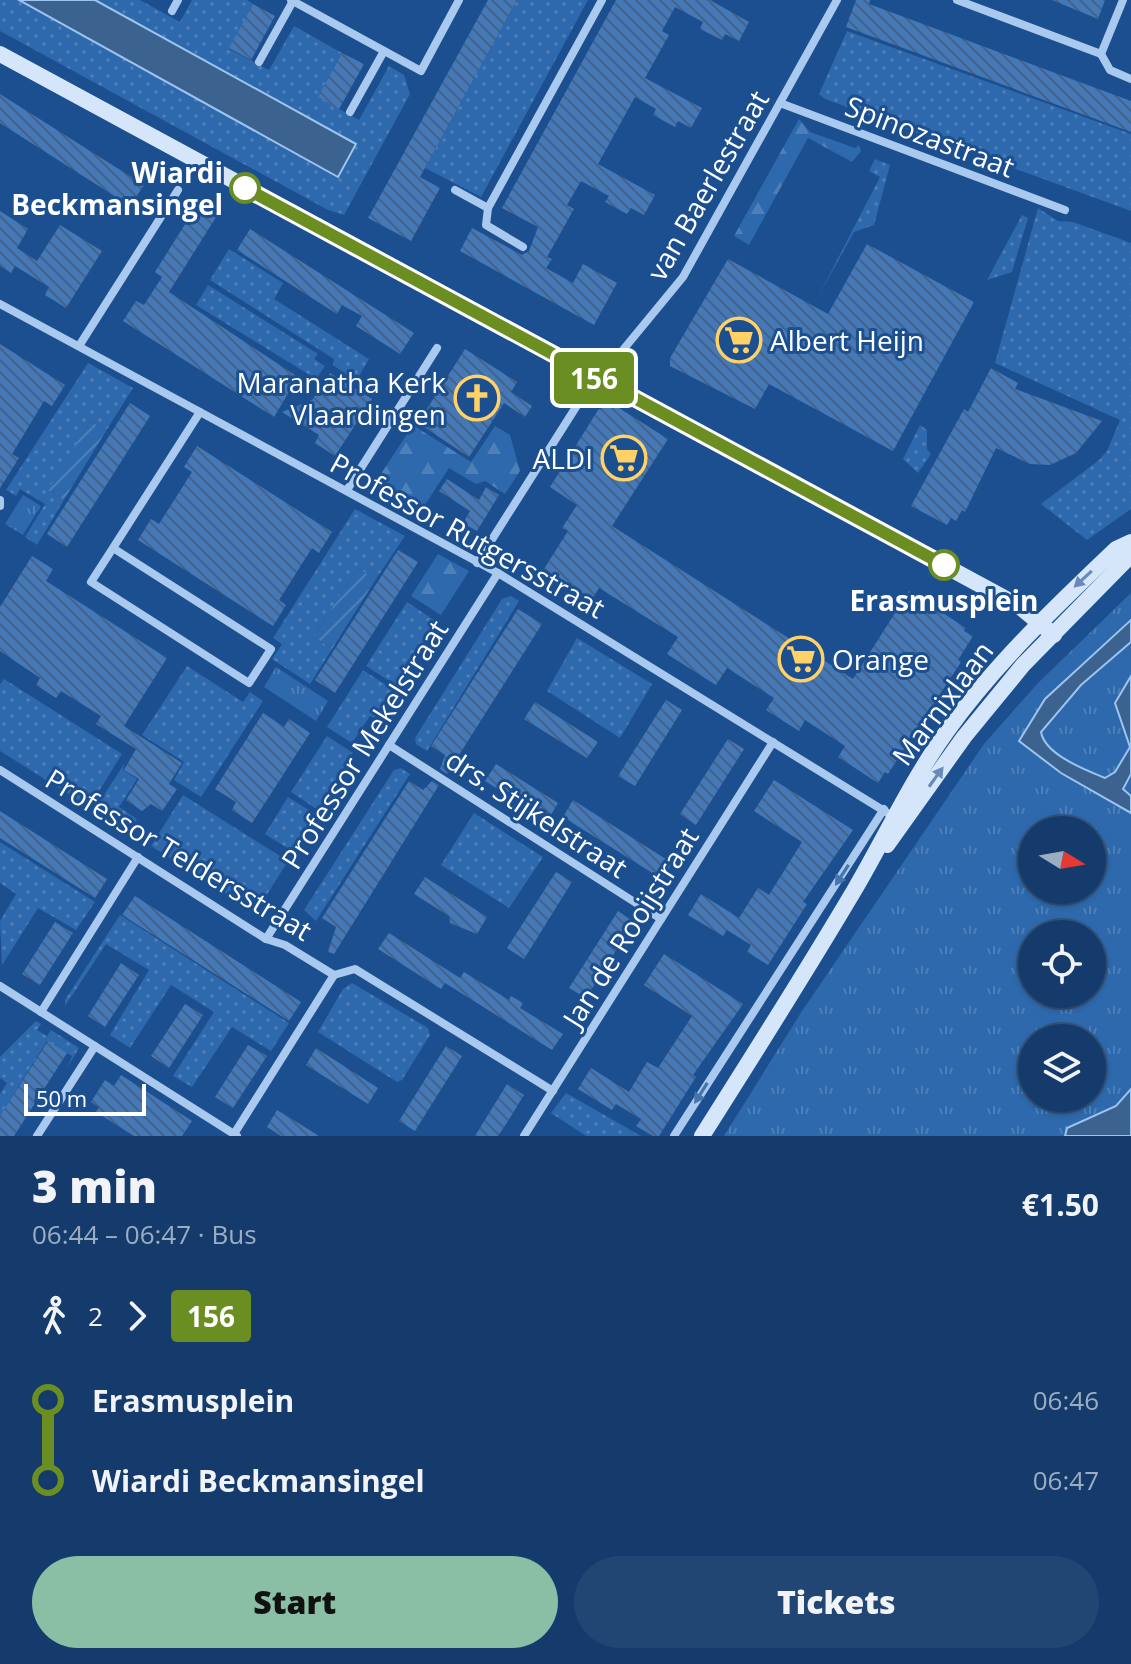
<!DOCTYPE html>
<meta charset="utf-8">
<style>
body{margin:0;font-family:"Open Sans",sans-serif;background:#214673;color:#f1f3f6;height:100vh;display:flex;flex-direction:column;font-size:30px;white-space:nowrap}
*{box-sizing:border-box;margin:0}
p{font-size:26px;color:#9dadc1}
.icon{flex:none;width:44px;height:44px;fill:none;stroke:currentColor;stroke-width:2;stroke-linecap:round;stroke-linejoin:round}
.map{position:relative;height:1136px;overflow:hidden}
.details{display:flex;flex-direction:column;background:#143b6b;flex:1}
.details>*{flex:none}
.badge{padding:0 16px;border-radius:6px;font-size:28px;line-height:52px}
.needle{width:52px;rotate:101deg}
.fabs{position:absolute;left:1018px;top:816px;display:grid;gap:16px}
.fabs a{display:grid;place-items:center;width:88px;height:88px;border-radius:50%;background:#143b6b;box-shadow:0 2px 6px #0004,0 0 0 2px #33557e;font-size:40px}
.scale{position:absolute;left:24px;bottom:20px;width:122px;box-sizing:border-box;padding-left:8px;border:4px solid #fff;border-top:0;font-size:22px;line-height:28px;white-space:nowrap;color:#fff;-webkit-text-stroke:6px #1b4f8f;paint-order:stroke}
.map>.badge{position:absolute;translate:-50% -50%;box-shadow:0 0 0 4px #fff}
.legs{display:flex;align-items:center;gap:12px;height:88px;padding:0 32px;font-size:26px}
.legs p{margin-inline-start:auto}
.summary{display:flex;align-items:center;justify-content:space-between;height:136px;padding:0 32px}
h1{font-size:44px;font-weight:800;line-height:60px}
.button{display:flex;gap:16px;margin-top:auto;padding:16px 32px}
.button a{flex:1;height:92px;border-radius:48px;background:#8abfa5;color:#111;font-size:32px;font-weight:800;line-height:92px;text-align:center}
.button a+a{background:#214673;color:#f1f3f6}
ul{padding:0 32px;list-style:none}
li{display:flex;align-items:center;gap:28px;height:80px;font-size:30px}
li i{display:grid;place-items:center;width:12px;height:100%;margin:0 10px;background:currentColor}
li i::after{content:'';width:20px;height:20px;margin:-10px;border:6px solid;border-radius:50%;background:#143b6b}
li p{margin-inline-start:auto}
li:first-child i{background:linear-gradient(#0000 50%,currentColor 0)}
li:last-child i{background:linear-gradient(currentColor 50%,#0000 0)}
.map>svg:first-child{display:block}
</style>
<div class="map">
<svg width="1131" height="1136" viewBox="0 0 1131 1136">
<defs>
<pattern id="grass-dots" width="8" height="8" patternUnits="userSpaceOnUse" patternTransform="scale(2)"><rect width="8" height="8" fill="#2e69ad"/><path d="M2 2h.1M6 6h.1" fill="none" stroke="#4d80b9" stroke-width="1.8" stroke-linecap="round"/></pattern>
<pattern id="forest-firs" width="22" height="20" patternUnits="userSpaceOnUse" patternTransform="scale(2)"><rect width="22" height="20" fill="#2e69ad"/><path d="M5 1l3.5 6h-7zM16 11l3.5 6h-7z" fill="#4d80b9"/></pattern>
<pattern id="park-tufts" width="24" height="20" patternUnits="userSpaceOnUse" patternTransform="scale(2)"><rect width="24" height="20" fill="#2e69ad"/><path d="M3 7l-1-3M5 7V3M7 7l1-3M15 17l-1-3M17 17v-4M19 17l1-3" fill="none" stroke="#4d80b9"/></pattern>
<pattern id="garden-furrows" width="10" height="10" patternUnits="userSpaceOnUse" patternTransform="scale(2)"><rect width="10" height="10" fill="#2e69ad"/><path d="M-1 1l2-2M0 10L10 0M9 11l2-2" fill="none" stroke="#4d80b9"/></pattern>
<pattern id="building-back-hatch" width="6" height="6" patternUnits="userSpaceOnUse" patternTransform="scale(2)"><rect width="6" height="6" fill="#4478b7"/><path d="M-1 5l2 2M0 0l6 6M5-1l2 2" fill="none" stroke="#486282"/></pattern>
</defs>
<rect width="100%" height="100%" fill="#1b4f8f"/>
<g fill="url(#grass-dots)">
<polygon points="0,0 19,0 355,144 95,0 140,0 180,22 192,0 247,0 253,4 229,49 269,70 294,26 342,53 318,97 359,120 389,66 404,75 410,94 344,215 328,210 0,31"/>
<polygon points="517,0 588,0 481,197 425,168"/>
<polygon points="847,31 1131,134 1131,211 825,99 819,94"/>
<polygon points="875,159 890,165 874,225 854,232 818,297 880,177 869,171"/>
<polygon points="1038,208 1058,221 1073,222 1131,243 1131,509 1087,540 1041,504 1099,460 1107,451 1120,420 995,363"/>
<polygon points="1022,215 1028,218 1012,272 987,280"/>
<polygon points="229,249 283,283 274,299 369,359 356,381 333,365 334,359 210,280"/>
<polygon points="208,285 318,354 314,359 325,366 316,379 196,305"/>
<polygon points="88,363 133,388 106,431 90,421 49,490 64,500 37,545 25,537 45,504 20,489 16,496 6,490"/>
<polygon points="920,425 927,430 927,449 931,454 918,473 903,459"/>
<polygon points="355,509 405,536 376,579 357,568 314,637 332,649 310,684 272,659 282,644 273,638"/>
<polygon points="511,596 519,601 427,751 416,744 415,738 502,599"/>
<polygon points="407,602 437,622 397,686 366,666"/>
<polygon points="577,638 652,684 620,738 547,691"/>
<polygon points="187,666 243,702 250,692 263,701 201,797 174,780 184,762 142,735"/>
<polygon points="363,670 394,690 376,719 370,716 352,743 327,727"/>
<polygon points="4,679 122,754 89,807 0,751 0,684"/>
<polygon points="327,736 353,753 318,810 291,792"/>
<polygon points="124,764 123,770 137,779 119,807 137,819 129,832 95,809"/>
<polygon points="401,768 410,774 316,921 304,910 394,770"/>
<polygon points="183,795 288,861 261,904 244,905 151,846"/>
<polygon points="288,797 315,814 292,851 265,834"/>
<polygon points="474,813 543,857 509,908 441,865"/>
<polygon points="0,842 95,902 76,930 38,908 2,965 0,921 16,894 0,883"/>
<polygon points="120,915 289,1023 271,1051 232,1027 192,1087 173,1076 214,1012 171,985 130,1048 110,1035 149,970 106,944 65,1006 65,1000"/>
<polygon points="352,983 428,1028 430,1035 402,1080 397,1082 318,1032 343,989"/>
<polygon points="36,1021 41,1024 37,1030 47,1036 51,1030 79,1048 67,1068 72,1056 47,1041 0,1116 0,1094 7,1083 0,1078 0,1057"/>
<polygon points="566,1093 641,1136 586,1136 551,1113"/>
</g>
<g fill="url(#forest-firs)">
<polygon points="799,119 810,132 855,148 859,145 861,151 852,162 808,138 749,245 734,236"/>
<polygon points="413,425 471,462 495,426 510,435 520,471 505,494 485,481 476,484 449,468 421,511 375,483"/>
<polygon points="438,554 469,571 441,615 411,596"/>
</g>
<g fill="url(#park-tufts)" fill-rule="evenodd">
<polygon points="23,495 41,506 23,535 5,524"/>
<path d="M1131 593V1136H724L802 1011 984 744 1038 683ZM1032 830H1092V890H1032ZM1032 934H1092V994H1032ZM1032 1038H1092V1098H1032Z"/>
<polygon points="276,667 328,701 316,721 264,687"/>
</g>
<g fill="url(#garden-furrows)">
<polygon points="90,421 106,431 64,500 48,490"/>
<polygon points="357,568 376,579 332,649 314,637"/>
</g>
<g fill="#3c6290" stroke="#9cc4f0" stroke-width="2">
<polygon points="19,0 95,0 356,144 338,177"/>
<path d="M1131 620V642L1081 685 1041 732C1045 755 1086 770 1105 778L1115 772 1130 747 1115 703 1131 676V774L1123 789 1131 796V813L1061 773 1019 741 1045 699Z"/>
<polygon points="1131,1089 1131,1136 1065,1136 1067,1128 1116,1106"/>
</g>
<g fill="url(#building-back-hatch)">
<polygon points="488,0 517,0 420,177 440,188 411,241 368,218"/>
<polygon points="616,0 710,0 749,22 739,41 725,34 722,40 700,29 703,22 675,7 662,31 669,35 645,78 702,108 691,128 678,121 675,127 653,115 656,109 635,97 598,164 655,195 644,215 631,208 627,214 605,202 609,196 581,181 567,205 574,209 547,257 552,259 546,268 573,283 583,264 617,283 594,325 460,251 472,228 522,255 529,251 538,227 502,208"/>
<polygon points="856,0 870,0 869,4 1131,101 1131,132 846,27"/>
<polygon points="1052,0 1105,0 1098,19"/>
<polygon points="253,4 275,16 251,60 229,48"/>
<polygon points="342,53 364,64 339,109 318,97"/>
<polygon points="0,94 144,185 130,206 0,123"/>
<polygon points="199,202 218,214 169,292 298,377 274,417 123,321 136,301 144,305 162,277 155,272"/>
<polygon points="0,211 28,229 17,248 37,261 60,225 102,251 66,308 45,295 49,287 15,266 11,273 0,266"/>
<polygon points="250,229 414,333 400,354 356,326 362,316 342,305 337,314 237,250"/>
<polygon points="867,244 974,302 893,451 769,384 755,409 670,366 670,358 728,259 828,314"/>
<polygon points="0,344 65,385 52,406 44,401 12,454 19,458 0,488"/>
<polygon points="465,349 517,382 511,392 532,406 525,417 504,403 469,457 418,423"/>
<polygon points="991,368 1018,383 1015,389 1102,421 1076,453 1050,465 1030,464 996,448 965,512 962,510 956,521 951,518 947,525 911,506 964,409 968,412"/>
<polygon points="330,373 372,399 335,456 315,443 319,435 282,412 312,400"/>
<polygon points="130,403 150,416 67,547 47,534"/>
<polygon points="608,405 616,406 668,439 612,526 853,679 909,591 966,628 964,631 973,636 958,660 961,662 888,774 885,772 878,783 838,757 845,746 805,720 799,731 766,710 774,698 727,668 716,685 667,654 678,637 599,588 592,599 544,569 568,531 562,528 577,505 550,487 598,410"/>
<polygon points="197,446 332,532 319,553 312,548 279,600 286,605 273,626 138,540 151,519 159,524 192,472 184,467"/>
<polygon points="447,479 479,500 486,487 499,495 477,531 463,523 470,511 439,491"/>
<polygon points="398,550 418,562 335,693 315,680"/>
<polygon points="32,556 53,569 46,581 167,658 124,726 182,763 169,784 177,789 162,811 151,804 142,811 126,800 139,779 124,770 136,749 96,724 101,716 61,691 56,698 36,685 40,678 0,651 0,607"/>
<polygon points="518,609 542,624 447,774 440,769 445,755 431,746"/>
<polygon points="666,700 682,710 635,786 618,776"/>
<polygon points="535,702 598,742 587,758 524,719"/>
<polygon points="263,713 284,727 289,719 310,733 252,823 232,810 236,802 215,789"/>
<polygon points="728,739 744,749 696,825 680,814"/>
<polygon points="496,764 558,803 548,820 485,781"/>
<polygon points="774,780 853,830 803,902 807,904 768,965 747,952 751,945 727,930 723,936 688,915 701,894 739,918 758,888 769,895 802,842 754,811"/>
<polygon points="409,781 423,790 432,781 439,785 334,954 328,952 336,927 322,918"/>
<polygon points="573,800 672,863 662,879 563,817"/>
<polygon points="0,811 107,879 95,898 0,838"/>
<polygon points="556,872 572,882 524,959 507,948"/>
<polygon points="425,877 487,917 477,934 450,923 449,916 414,894"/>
<polygon points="135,896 301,1002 289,1021 122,915"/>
<polygon points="618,911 634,922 586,998 569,988"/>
<polygon points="55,922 73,933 40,985 22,974"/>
<polygon points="389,933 460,978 464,972 509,1000 511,996 523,1003 520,1008 563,1034 552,1050 445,983 441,989 378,949"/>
<polygon points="664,954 743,1004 693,1075 696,1077 659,1136 653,1136 636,1126 641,1119 616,1104 612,1110 578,1089 591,1068 629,1092 647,1062 658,1068 692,1016 644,985"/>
<polygon points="121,963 139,975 105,1027 88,1016"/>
<polygon points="185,1004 203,1015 169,1068 151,1056"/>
<polygon points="48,1041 67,1053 14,1136 0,1136 0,1116"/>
<polygon points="248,1045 267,1056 233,1108 215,1097"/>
<polygon points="446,1046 462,1056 415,1131 399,1121"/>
<polygon points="316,1048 378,1088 368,1104 306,1065"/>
<polygon points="121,1075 192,1121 182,1136 134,1136 96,1112 99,1107 91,1102 105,1080 114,1086"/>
<polygon points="507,1084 524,1095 508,1121 498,1136 475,1136"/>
<polygon points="277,1110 295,1121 319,1136 281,1136 267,1127"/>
</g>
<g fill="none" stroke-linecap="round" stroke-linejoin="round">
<g stroke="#a9c9ee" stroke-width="8">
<polyline points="291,0 421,71 459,0"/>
<polyline points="957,0 1101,54 1123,0"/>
<polyline points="172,11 178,0"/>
<polyline points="1101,54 1110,70 1131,79"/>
<polyline points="259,62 293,1"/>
<polyline points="780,103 1065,210"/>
<polyline points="350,112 384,51"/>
<polyline points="455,190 488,208"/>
<polyline points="523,247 486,225 488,208 602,0"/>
<polyline points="0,304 498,573 894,817"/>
<polyline points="79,346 178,190"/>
<polyline points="347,490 437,348"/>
<polyline points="0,500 0,506"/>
<polyline points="113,548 91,582 249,683 271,649 113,548 200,412"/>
<polyline points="477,563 576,407 683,277 837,0"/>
<polyline points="389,745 661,919"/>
<polyline points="0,770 266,939 285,945 334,975"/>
<polyline points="266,939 498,573"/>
<polyline points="334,975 355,969 553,1091"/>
<polyline points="0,986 237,1136"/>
<polyline points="41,1012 138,857"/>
<polyline points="234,1134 334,975"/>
<polyline points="37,1136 95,1046"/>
<polyline points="524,1136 773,742"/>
<polyline points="674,1136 884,809"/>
</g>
<g stroke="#d6e6fa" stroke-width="16">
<polyline points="0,54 1019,606 1054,635"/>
<polyline points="887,845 964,737 1023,665 1131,555"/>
<path d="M702 1136C754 1054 806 972 855 889 886 836 911 781 947 731 995 664 1056 606 1116 549L1131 542"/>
</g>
</g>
<defs><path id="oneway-solid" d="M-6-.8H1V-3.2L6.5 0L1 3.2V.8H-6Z" transform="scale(2)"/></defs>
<g fill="#668bba">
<use href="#oneway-solid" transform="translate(1083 579) rotate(137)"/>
<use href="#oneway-solid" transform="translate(936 777) rotate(-54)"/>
</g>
<g fill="#4674ac">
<use href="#oneway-solid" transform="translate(842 875) rotate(123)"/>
<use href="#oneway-solid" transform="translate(701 1093) rotate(122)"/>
</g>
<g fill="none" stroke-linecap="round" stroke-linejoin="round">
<g stroke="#fff" stroke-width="18">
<polyline id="line-1" points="245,188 944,565"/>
</g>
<use href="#line-1" stroke="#6b8e23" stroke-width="12"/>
</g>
<defs>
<g id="supermarket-ring" transform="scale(2.3)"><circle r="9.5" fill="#1b4f8f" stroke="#ffd166" stroke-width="1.5"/><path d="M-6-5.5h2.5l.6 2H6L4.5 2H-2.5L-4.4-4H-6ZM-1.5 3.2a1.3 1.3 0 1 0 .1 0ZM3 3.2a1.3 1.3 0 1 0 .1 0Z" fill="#ffd166"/></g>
<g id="church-ring" transform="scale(2.3)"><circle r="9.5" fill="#1b4f8f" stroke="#ffd166" stroke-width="1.5"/><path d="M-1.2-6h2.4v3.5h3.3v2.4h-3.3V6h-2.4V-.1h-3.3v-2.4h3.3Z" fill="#ffd166"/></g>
</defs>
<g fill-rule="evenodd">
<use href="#supermarket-ring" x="739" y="340"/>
<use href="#church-ring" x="477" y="398"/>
<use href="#supermarket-ring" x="624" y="458"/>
<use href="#supermarket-ring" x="801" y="659"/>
</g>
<g fill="#fff" stroke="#6b8e23" stroke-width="4">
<circle cx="245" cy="188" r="14"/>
<circle cx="944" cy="565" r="14"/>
</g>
<g text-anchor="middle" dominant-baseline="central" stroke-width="6" stroke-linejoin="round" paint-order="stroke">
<g font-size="28" fill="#fff" stroke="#1b4f8f">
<text transform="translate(930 136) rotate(21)">Spinozastraat</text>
<text transform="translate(707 185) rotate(-60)">van Baerlestraat</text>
<text transform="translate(468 535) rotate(29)">Professor Rutgersstraat</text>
<text transform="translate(942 703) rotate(-53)">Marnixlaan</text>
<text transform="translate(364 744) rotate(-58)">Professor Mekelstraat</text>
<text transform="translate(537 813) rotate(33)">drs. Stijkelstraat</text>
<text transform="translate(179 854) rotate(31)">Professor Teldersstraat</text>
<text transform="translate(630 927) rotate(-58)">Jan de Rooijstraat</text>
</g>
<g font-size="28" font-weight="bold" fill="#fff" stroke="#1b4f8f" text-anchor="end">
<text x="223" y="172">Wiardi<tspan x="223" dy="32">Beckmansingel</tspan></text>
<text x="944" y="600" text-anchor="middle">Erasmusplein</text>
</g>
<g font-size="28" fill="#fff" stroke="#1b4f8f" text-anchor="start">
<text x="770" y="340">Albert Heijn</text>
<text x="446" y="382" text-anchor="end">Maranatha Kerk<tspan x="446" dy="32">Vlaardingen</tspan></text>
<text x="593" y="458" text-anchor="end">ALDI</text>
<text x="832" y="659">Orange</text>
</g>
</g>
</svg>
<div class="fabs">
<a><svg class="needle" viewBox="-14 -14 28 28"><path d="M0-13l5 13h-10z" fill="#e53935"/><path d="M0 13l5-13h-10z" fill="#9dadc1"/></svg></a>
<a><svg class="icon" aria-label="locate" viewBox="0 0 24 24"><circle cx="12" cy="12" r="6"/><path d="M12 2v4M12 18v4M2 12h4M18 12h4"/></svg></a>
<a><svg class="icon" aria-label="layers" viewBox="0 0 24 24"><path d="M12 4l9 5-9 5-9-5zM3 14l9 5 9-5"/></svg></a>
</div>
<div class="scale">50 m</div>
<b class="badge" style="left:594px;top:378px;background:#6b8e23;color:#fff">156</b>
</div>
<section class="details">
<div class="summary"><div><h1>3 min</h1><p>06:44 – 06:47 · Bus</p></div><b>€1.50</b></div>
<div class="legs"><svg class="icon" aria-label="walk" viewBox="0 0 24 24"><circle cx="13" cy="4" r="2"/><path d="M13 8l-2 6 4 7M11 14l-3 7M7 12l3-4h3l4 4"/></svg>2<svg class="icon" aria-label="forward" viewBox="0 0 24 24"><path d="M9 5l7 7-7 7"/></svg><b class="badge" style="background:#6b8e23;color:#fff">156</b></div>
<ul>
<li><i style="color:#6b8e23"></i><b>Erasmusplein</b><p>06:46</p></li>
<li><i style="color:#6b8e23"></i><b>Wiardi Beckmansingel</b><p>06:47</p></li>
</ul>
<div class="button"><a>Start</a><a>Tickets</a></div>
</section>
